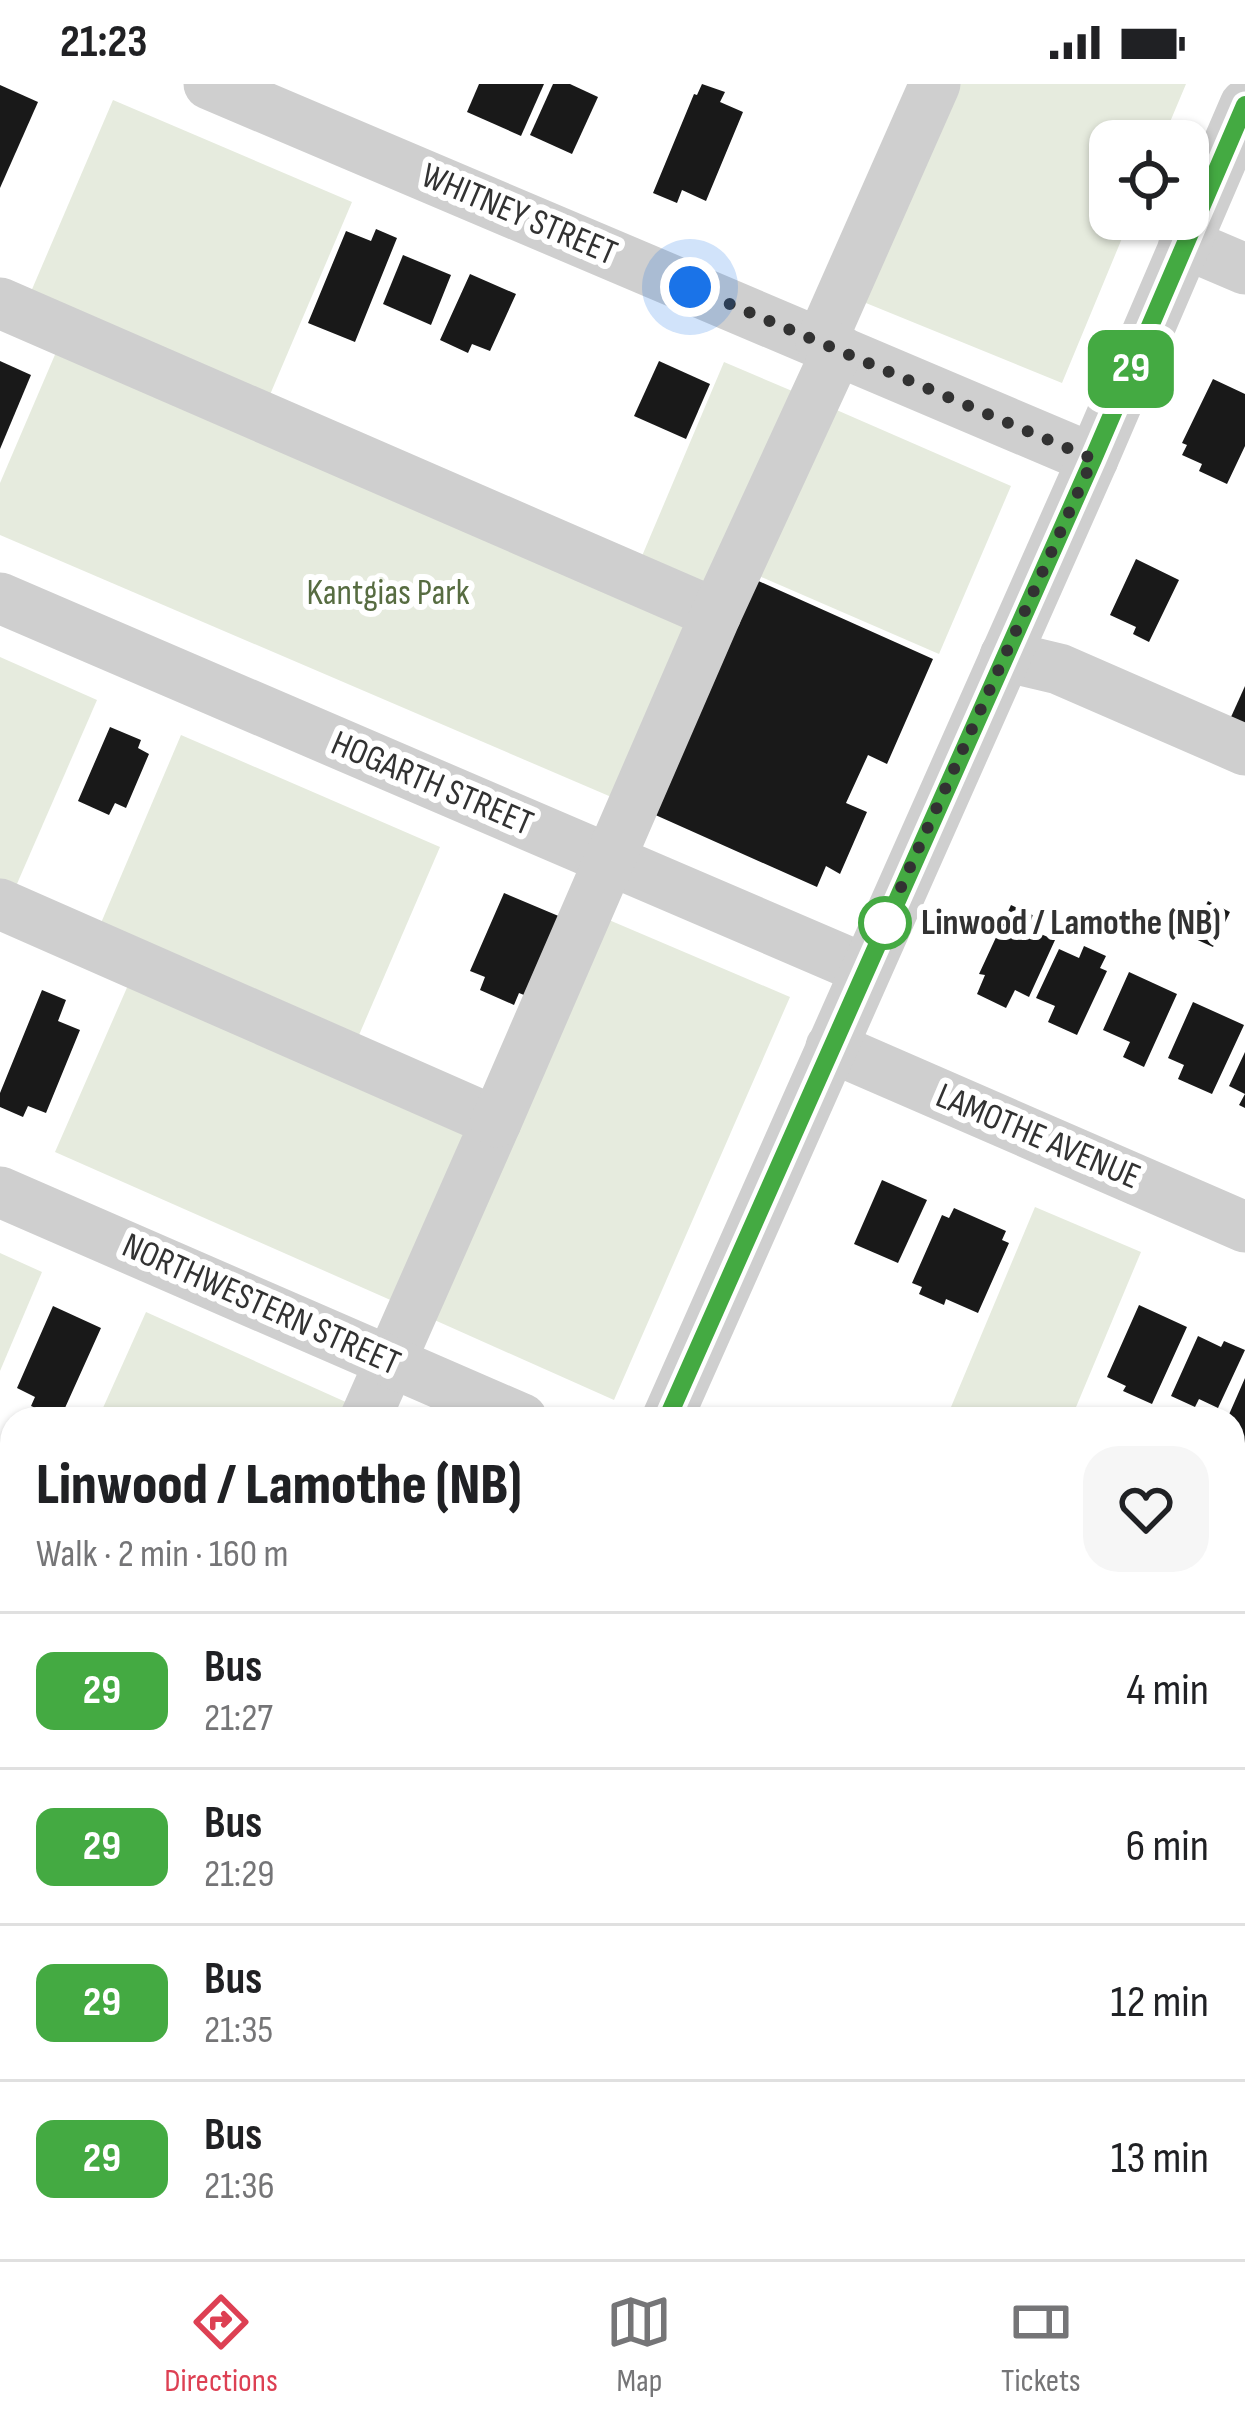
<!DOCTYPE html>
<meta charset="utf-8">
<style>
body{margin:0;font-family:"Sofia Sans Condensed",sans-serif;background:#f6f6f6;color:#202124;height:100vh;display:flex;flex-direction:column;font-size:45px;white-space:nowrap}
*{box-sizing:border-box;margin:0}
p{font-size:39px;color:#757577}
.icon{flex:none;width:66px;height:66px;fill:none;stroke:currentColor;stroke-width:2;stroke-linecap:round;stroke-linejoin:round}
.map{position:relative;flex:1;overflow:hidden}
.panel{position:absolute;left:0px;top:1323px;width:1245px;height:852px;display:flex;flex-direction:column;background:#fff;border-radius:36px 36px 0 0;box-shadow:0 3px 9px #0004}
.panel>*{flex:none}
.badge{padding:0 24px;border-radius:18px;font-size:42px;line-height:78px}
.tools{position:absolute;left:1089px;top:36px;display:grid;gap:24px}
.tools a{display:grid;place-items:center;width:120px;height:120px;border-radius:24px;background:#fff;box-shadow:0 3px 9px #0004;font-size:60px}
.you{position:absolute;width:60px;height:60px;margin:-30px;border:9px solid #fff;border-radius:50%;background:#1a73e8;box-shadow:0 0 0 18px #1a73e833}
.map>.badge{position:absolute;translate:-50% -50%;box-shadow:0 0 0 6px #fff}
.round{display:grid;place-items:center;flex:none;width:126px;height:126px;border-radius:36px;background:#f6f6f6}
.head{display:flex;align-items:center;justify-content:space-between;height:204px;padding:0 36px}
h1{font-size:57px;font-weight:800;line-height:90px}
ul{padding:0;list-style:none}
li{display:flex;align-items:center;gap:36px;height:156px;padding:0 36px;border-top:3px solid #e0e0e0}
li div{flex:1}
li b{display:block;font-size:45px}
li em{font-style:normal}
li .badge{min-width:132px;font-weight:700;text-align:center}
.status{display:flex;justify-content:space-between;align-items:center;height:84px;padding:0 60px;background:#fff;direction:ltr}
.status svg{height:33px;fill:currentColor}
.tabs{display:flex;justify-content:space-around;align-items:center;height:168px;border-top:3px solid #e0e0e0;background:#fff;font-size:33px;color:#757577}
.tabs a{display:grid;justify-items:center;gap:6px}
.tabs .selected{color:#dd4053}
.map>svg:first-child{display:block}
</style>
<div class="status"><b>21:23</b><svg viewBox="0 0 49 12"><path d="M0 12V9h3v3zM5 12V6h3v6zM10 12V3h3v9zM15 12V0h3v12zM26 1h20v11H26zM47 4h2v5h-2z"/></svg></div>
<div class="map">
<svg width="1245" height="2175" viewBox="0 0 1245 2175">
<rect width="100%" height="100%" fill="#fff"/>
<g fill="#e6ebde">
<polygon points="953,0 1186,0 1162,57 1110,57 1110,135 1130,135 1062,299 861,217"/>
<polygon points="113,16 352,118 269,313 30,210"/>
<polygon points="60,259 693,532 616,715 0,451 0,399"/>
<polygon points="724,278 804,312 721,506 642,472"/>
<polygon points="832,324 1011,402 939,570 759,492"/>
<polygon points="0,573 97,616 13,809 0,803"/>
<polygon points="181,651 440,763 359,951 101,839"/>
<polygon points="609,836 790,913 614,1316 430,1234"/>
<polygon points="129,899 469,1049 395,1218 55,1068"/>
<polygon points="1035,1123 1141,1168 1071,1335 946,1335"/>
<polygon points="0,1169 42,1188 0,1287"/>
<polygon points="146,1228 348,1319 341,1335 98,1335"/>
<polygon points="0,1426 12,1431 12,1663 0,1658"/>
<polygon points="0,2072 12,2077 12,2161 6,2175 0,2175"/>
</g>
<g fill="#191919">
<polygon points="479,0 544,0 521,52 467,28"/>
<polygon points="553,0 570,0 598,13 572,70 530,51"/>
<polygon points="702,0 725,8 720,18 743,28 706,117 682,106 677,119 653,109 694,10 697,11"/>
<polygon points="0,1 38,18 0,104"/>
<polygon points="376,145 397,154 355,258 308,239 346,147 371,157"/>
<polygon points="403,171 451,191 431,241 383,220"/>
<polygon points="470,190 516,210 490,267 472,260 468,269 440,256"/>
<polygon points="0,277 31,291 0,365"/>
<polygon points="659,277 710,300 686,355 634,332"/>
<polygon points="1213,295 1245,310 1245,362 1227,400 1199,387 1202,380 1182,371 1187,361 1182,359"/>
<polygon points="1136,475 1179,496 1149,558 1133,550 1136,543 1110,531"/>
<polygon points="745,491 933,575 887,680 868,671 846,719 867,728 840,790 826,782 817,803 642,725"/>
<polygon points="1245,602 1245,640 1231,633"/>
<polygon points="110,643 141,656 138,664 149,670 126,724 115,719 109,731 78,717"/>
<polygon points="504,809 568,836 534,915 519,909 514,921 480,906 485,893 470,887"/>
<polygon points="1208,817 1230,828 1213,863 1191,853"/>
<polygon points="1011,821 1041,835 1036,848 1055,856 1029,913 1015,906 1006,924 977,910 985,891 979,890"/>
<polygon points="1084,862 1106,872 1100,884 1107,887 1077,951 1048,938 1055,922 1036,914 1059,865 1079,874"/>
<polygon points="1129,888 1177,910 1144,983 1123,973 1130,958 1103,946"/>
<polygon points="42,906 66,916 58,937 80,946 46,1029 28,1022 23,1033 0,1023 0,1009"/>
<polygon points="1193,918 1244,941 1212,1010 1178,995 1184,981 1168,974"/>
<polygon points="1245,968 1245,1024 1239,1021 1245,1010 1229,1002"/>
<polygon points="882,1096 927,1116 898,1179 854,1160"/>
<polygon points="954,1124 1006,1147 1002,1156 1009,1159 978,1229 946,1215 944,1221 919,1210 922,1203 912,1199 942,1131 949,1134"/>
<polygon points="1139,1221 1187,1243 1152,1320 1123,1307 1126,1302 1107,1293"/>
<polygon points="53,1222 101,1244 60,1335 31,1322 35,1313 17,1304"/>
<polygon points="1198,1252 1221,1263 1224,1257 1245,1266 1218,1324 1199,1315 1195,1323 1171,1312"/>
<polygon points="1245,1294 1245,1371 1233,1366 1233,1335 1227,1335"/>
<polygon points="1233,1549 1245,1555 1243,1595 1233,1591"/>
<polygon points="0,1801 12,1806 12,1819 0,1846"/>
<polygon points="54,2163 150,2163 154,2165 150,2175 49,2175"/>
<polygon points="383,2163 430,2163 456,2175 378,2175"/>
<polygon points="726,2163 763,2163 758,2175"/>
<polygon points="775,2163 839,2163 834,2175 804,2175 799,2170 797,2175 770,2175"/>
<polygon points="855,2163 941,2163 936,2175 850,2175"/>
<polygon points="945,2163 1000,2163 1027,2175 939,2175"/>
</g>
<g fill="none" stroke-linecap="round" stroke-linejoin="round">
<g stroke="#cfcfcf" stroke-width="51">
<polyline points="209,0 1093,375"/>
<polyline points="1184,159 1245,185"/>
<polyline points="0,219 716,530"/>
<polyline points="821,258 935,0"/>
<polyline points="0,514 864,885"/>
<polyline points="1005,572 1059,585 1245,666"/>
<polyline points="0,820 496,1038 365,1335"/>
<polyline points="831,963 1245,1143"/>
<polyline points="496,1038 716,530 838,265"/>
<polyline points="0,1108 522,1335"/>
<polyline points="667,1335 1093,375 1245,21"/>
<polyline points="0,1406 12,1411"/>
<polyline points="1233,1621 1245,1626"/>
<polyline points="0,1720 12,1725"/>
<polyline points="0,2045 12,2050"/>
<polyline points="1233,2117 1245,2122"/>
<polyline points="271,2163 299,2175 304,2163"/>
</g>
</g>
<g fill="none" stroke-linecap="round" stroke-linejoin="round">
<g stroke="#fff" stroke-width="27">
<polyline id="line" points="667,1335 1093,375 1245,21"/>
</g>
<use href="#line" stroke="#44aa42" stroke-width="18"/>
<polyline stroke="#323232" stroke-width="12" stroke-dasharray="0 21.6" points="690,203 1093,375 885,839"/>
</g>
<circle fill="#fff" stroke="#44aa42" stroke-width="6" cx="885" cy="839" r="24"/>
<g text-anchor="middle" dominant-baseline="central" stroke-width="12" stroke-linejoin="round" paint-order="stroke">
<g font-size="36" fill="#323232" stroke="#fff">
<text transform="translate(519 131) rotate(23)">WHITNEY STREET</text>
<text transform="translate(432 700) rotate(23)">HOGARTH STREET</text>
<text transform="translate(1038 1053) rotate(23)">LAMOTHE AVENUE</text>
<text transform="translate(261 1221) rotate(24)">NORTHWESTERN STREET</text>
</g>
<g font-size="36" fill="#576c41" stroke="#fff">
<text x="388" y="509">Kantgias Park</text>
</g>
<g font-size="36" font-weight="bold" fill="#323232" stroke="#fff" text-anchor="start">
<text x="921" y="839">Linwood / Lamothe (NB)</text>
</g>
</g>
</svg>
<div class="tools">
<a><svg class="icon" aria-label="locate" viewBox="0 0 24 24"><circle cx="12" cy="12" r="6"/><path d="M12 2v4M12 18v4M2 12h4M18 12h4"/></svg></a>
</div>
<div class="you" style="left:690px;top:203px"></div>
<b class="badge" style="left:1131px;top:285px;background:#44aa42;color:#fff">29</b>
<section class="panel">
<div class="head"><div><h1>Linwood / Lamothe (NB)</h1><p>Walk · 2 min · 160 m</p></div><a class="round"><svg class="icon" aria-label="heart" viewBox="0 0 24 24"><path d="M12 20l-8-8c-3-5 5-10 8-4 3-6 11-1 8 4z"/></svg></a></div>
<ul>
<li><span class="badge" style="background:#44aa42;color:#fff">29</span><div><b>Bus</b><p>21:27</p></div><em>4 min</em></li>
<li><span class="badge" style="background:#44aa42;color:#fff">29</span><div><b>Bus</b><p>21:29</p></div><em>6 min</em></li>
<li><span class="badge" style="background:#44aa42;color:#fff">29</span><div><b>Bus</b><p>21:35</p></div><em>12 min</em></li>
<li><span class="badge" style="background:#44aa42;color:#fff">29</span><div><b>Bus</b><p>21:36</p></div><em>13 min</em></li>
</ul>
</section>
</div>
<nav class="tabs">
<a class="selected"><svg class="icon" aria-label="directions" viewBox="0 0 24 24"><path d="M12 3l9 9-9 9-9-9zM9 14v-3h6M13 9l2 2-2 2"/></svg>Directions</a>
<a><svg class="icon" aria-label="map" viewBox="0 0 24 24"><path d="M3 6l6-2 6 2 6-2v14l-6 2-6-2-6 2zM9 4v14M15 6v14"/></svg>Map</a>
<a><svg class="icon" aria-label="tickets" viewBox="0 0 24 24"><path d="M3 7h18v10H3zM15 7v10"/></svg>Tickets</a>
</nav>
